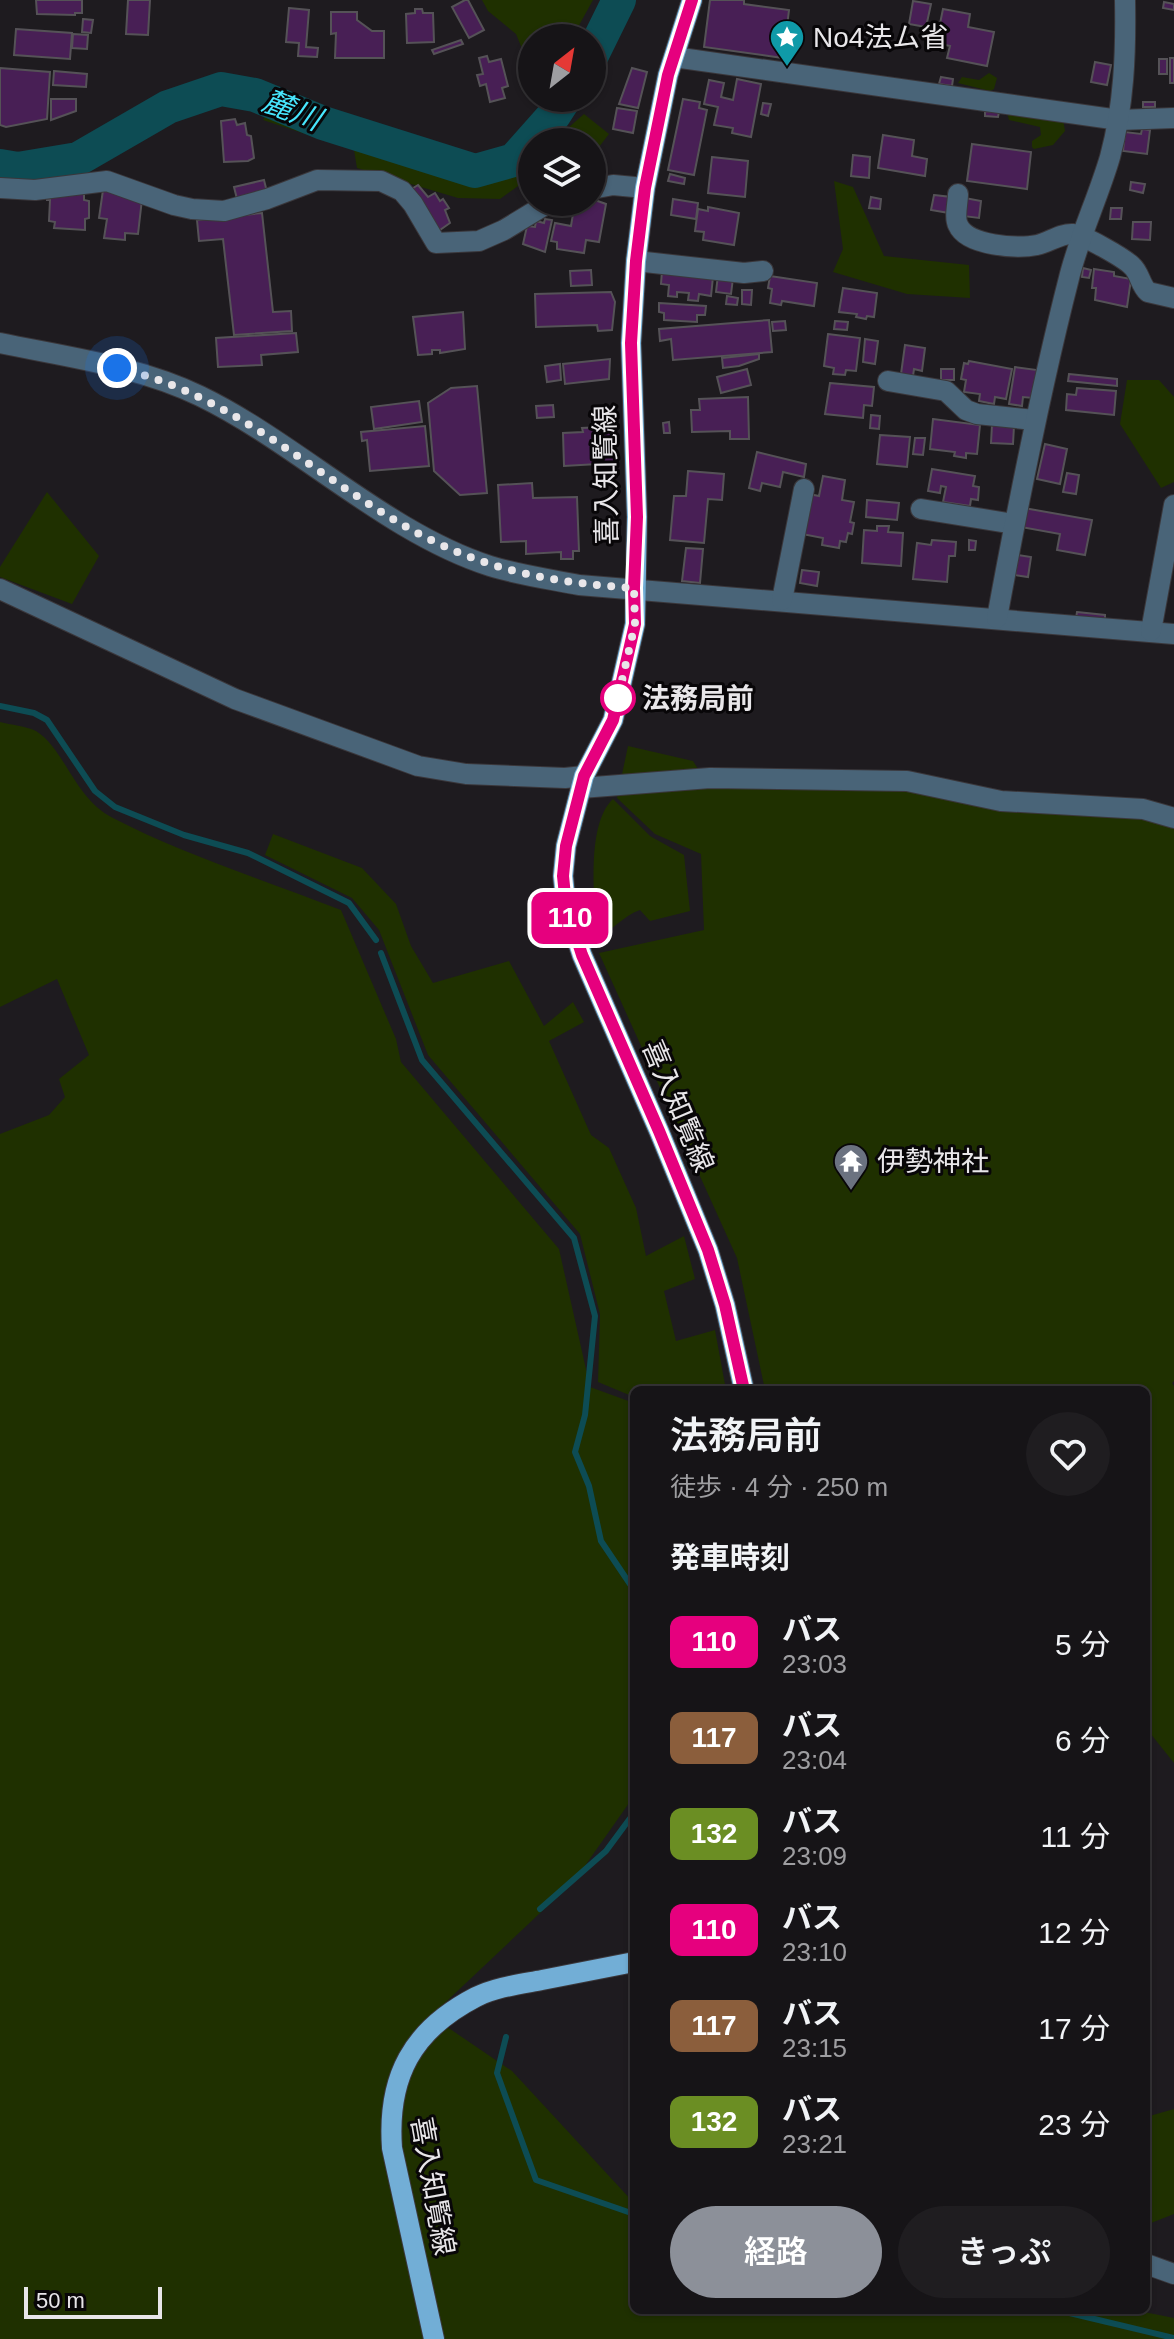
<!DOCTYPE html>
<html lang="ja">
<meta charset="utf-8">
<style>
body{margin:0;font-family:Arial,"Noto Sans JP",sans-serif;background:#1f1d20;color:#f1f3f6;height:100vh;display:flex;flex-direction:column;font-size:30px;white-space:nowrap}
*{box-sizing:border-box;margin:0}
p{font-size:26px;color:#9e9ea1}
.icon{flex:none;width:44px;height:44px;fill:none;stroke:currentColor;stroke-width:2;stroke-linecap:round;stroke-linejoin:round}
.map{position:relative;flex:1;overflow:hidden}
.drawer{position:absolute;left:630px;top:1386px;width:520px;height:928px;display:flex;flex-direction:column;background:#161417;border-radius:12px;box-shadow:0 2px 6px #0004,0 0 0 2px #353336}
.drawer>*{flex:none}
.badge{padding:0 16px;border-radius:12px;font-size:28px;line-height:52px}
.needle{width:52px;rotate:31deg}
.controls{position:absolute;left:518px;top:24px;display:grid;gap:16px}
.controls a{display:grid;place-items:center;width:88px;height:88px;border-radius:50%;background:#161417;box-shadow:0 2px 6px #0004,0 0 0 2px #353336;font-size:40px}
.scale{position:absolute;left:24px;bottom:20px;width:138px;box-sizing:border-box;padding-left:8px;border:4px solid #e8e6e9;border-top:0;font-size:22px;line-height:28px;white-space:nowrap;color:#e8e6e9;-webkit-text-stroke:6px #080608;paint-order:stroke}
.you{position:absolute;width:40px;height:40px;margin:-20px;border:6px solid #fff;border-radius:50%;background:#1a73e8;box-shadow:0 0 0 12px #1a73e833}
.map>.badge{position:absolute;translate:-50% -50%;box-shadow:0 0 0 4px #fff}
h2{padding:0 40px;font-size:30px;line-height:72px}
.round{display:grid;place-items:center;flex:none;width:84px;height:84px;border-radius:42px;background:#1f1d20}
.summary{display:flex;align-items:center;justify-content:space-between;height:136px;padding:0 40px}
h1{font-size:38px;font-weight:600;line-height:60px}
.action{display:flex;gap:16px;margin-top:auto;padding:16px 40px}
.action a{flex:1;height:92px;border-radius:48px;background:#8c9099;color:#fff;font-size:32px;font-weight:600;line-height:92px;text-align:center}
.action a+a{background:#1f1d20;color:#f1f3f6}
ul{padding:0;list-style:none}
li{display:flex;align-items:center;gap:24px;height:96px;padding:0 40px}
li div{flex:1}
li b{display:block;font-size:30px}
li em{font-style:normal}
li .badge{min-width:88px;font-weight:700;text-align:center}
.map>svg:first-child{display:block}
</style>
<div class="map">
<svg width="1174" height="2339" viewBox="0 0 1174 2339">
<rect width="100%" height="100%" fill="#1e1b1f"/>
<g fill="#1f3000">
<polygon points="482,0 593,0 572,38 532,38 532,73 516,34 488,11"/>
<polygon points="989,73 997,78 994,89 990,91 958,83 962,77 979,80"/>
<polygon points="1007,113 1063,119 1065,131 1053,145 1034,149 1032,147 1032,141 1041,135 1040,127 1009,120"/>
<polygon points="267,114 404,161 476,180 515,173 532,158 532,176 500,199 458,198 357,168 354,150 263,120"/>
<polygon points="584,114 609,134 592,156 592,142 552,142"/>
<polygon points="834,181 853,187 884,256 969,265 970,298 907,294 833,272 843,249"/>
<polygon points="1127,380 1159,380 1174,397 1174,482 1161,488 1120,424"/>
<polygon points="47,492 99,556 72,604 0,577 0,567"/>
<path d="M0 722C11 725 26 726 36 731 65 749 74 798 113 818 182 854 267 881 341 910L396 1039 401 1062 559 1249 590 1387 634 1403V1796L575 1880 431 2016 512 2071 634 2203V2310H1134L1174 2318V2339H0V1134L49 1115 65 1097 59 1079 89 1055 57 979 0 1007Z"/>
<polygon points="628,746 693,761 707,783 905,789 1150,817 1174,825 1174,1381 1172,1383 1174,1386 1174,1763 1146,1728 1146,1390 765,1390 737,1258 599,953 704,930 701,854 655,834 617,798"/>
<path d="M613 799 650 836 684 855 690 911 650 921 640 910C623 916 613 930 597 938 595 903 585 825 613 799Z"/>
<polygon points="273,834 362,868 396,904 411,946 433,983 509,961 544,1026 573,1002 584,1022 549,1041 591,1135 609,1148 636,1208 646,1256 684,1236 695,1279 664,1291 676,1341 715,1330 726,1390 634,1390 634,1397 598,1382 600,1314 580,1234 428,1055 379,930 352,898 265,855"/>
<polygon points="1174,2109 1174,2214 1146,2225 1146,2117"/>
</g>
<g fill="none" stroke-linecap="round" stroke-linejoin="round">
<g stroke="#0d4c54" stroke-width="6">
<polyline points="0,706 34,713 47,720 95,791 115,807 184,835 248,853 349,903 376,940"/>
<polyline points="381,953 422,1060 574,1238 595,1316 585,1415 575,1452 589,1486 601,1541 634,1590"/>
<polyline points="540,1909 606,1851 634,1813"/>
<polyline points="506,2037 497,2073 536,2180 634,2214"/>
<polyline points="1057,2310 1174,2338"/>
</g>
<g stroke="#0d4c54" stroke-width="34">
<polyline points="592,55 619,0"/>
<polyline points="0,166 18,169 78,159 168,107 221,89 255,95 323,123 475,171 514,160 554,115 565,98"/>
</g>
</g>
<g fill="#481f55" stroke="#555257" stroke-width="2">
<polygon points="36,0 82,0 82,13 75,13 75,15 37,14"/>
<polygon points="128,0 150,0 148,35 126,34"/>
<polygon points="465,0 468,0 484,30 469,38 452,7"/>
<polygon points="710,0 744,0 744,4 789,10 783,58 704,47"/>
<polygon points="913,1 931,4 926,27 909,24"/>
<polygon points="1164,2 1174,4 1174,10 1163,8"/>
<polygon points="289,8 309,10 306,47 318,48 317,57 298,56 299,43 286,42"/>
<polygon points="415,9 422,9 423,13 433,13 434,42 407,43 406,14 415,13"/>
<polygon points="943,9 970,14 968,27 994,32 987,66 947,58 950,46 936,43"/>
<polygon points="331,12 357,12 357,20 372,31 384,31 384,58 335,58 336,33 331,34"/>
<polygon points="83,19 93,20 91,33 82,32"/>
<polygon points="16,29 72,33 70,59 14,55"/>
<polygon points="73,34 88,35 87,49 72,48"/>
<polygon points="461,40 463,44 434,54 432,50"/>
<polygon points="487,56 489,62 501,59 508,86 502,88 505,98 490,102 486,84 480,86 477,75 483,74 479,58"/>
<rect x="1170" y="58" width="4" height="25"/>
<rect x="1159" y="59" width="8" height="15"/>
<polygon points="1095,62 1111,65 1107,85 1091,82"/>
<polygon points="0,68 50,72 47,119 6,127 0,125"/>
<polygon points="632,68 647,72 638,108 619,104"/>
<polygon points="54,71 87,74 86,87 53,85"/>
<polygon points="941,77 953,79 952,86 939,84"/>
<polygon points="737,79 761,84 751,137 732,133 733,128 714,125 718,107 704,104 709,80 724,83 721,97 733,100"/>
<polygon points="51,99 76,99 76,111 51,120"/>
<polygon points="683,99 700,102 699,108 707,110 694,175 668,170"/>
<rect x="1143" y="102" width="12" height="5"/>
<polygon points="763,103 771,104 768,116 761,114"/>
<polygon points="617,108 637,111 633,133 613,129"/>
<polygon points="985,111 999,112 998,117 985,116"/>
<polygon points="235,119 237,125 245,123 247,135 251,136 254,158 248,161 224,162 221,121"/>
<polygon points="1142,129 1150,130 1147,154 1123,151 1125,132 1141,134"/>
<polygon points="883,135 914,140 912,156 927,159 925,176 878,168"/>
<polygon points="972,144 1031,152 1027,189 967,181"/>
<polygon points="853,155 870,157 869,178 851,176"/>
<polygon points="712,157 748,161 745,197 708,193"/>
<polygon points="670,174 685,178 684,184 668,181"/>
<polygon points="264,180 267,192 237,199 234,187"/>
<polygon points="1131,182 1145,184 1143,193 1130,190"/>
<polygon points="418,185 428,197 435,193 440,201 443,199 449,208 445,210 450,223 437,232 410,190"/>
<polygon points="103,190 142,199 138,234 125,233 125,240 104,238 107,219 99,218"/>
<polygon points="84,191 84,200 89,201 89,218 85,219 85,230 54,228 55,222 49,221 50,200 47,200 47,193"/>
<polygon points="934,195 951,197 949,213 931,210"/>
<polygon points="871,197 881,199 880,209 869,208"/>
<polygon points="965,198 981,201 979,218 963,216"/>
<polygon points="592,199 606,204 599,242 586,240 584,253 557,249 557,242 551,241 555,223 571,226 575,202 592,202"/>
<polygon points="673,199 698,203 696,219 671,215"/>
<polygon points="708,207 739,213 734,245 703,240 704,232 695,231 698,209 708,211"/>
<polygon points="1111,208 1122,208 1121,219 1110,219"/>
<polygon points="262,213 273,312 291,311 292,331 234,335 223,239 199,241 197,220"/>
<polygon points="545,219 552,220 545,252 523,244 527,226 535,227 536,221 544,223"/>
<polygon points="1133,222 1151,222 1150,240 1132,239"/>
<polygon points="1083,268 1091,270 1089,278 1082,277"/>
<polygon points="1094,269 1114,272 1114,276 1131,279 1127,307 1095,300 1096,288 1092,288"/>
<polygon points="591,270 592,285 571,286 570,271"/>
<polygon points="662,271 713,277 711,296 699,294 698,301 688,300 689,293 677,292 677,297 668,296 669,285 661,284"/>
<polygon points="718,275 733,278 731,294 716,292"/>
<polygon points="770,276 817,283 814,306 782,301 781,305 770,303 772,289 768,288"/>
<polygon points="843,288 877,293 874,317 867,316 866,319 856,317 857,314 839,312"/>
<polygon points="742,290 752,290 751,305 742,304"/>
<polygon points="611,292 615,302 612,330 598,331 597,325 536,327 535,294"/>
<polygon points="727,296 738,298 737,305 726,304"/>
<polygon points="659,303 706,306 705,315 697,315 697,322 664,320 664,313 659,312"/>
<polygon points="463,312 465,349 440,353 440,350 432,350 432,354 418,355 413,317"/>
<polygon points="769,320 772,352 673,360 671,339 660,341 659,329"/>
<polygon points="785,321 786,330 773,331 772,322"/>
<polygon points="835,321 848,322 847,330 834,329"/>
<polygon points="296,333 298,352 261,355 262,365 218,367 216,338"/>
<polygon points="828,334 860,338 856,371 846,370 845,375 833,374 834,368 824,366"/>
<polygon points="865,339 878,341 875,364 863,362"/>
<polygon points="905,345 925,348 922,371 914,369 913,376 901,374"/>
<polygon points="759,354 759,359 739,366 723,368 722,358"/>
<polygon points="610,359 609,379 565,384 563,364"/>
<polygon points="969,361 1012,369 1006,399 995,397 994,404 979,401 980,394 964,392 966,380 961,379 964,363 968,364"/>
<polygon points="560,364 561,380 547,382 545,366"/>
<polygon points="1015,367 1037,370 1033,398 1023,397 1022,406 1009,404"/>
<polygon points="747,369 751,385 721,393 717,377"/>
<rect x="941" y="369" width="13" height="11"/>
<polygon points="1069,374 1117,379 1117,386 1068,381"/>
<polygon points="830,383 874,387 872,406 864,405 863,418 825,414"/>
<polygon points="477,386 487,493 460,495 434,471 428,403 451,388"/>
<polygon points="1077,388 1116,391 1114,415 1066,410 1067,394 1076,395"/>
<polygon points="748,397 749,439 730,439 730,431 692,432 691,410 700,410 699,399"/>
<polygon points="419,401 422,422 374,429 371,407"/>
<polygon points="553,405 554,417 537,418 536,406"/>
<polygon points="871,415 880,416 879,429 870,428"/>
<polygon points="933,419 980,425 977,454 966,453 966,458 954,456 955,452 930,449"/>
<polygon points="669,422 670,433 664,433 663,423"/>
<polygon points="992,425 1014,426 1013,444 991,443"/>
<polygon points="425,426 429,466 370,471 367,440 362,441 361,432"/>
<polygon points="602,427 603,431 613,431 615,463 564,466 563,433 583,432 582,428"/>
<polygon points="880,435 910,437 907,467 877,464"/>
<polygon points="915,438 925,438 923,455 913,454"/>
<polygon points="1045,444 1067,449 1060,484 1037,479"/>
<polygon points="757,452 806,464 804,477 783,472 780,487 762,483 760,491 749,488"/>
<polygon points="932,469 975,476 973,486 979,487 978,500 971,499 970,506 943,502 946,487 941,486 940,493 928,491"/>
<polygon points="688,471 724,474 722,500 708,499 704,543 670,540 674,496 686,496"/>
<polygon points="1067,473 1079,475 1076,494 1063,492"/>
<polygon points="823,476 845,480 842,500 854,502 850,522 854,523 852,534 848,533 846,542 840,541 839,548 822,545 823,538 802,534 809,494 819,496"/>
<polygon points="532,483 533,498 577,497 579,551 573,551 573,559 561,559 561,552 526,554 526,541 501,542 498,485"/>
<polygon points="867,500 899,503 897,520 866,517"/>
<polygon points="1024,508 1092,520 1085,555 1057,550 1060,534 1021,527"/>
<polygon points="877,526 889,526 888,532 903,533 901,566 862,563 864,530 877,531"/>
<polygon points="932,540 956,542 955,556 949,556 947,582 913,579 917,543 931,545"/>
<polygon points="969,540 976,541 975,550 969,550"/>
<polygon points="686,548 703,549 700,583 682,581"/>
<polygon points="1018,555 1031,557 1028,577 1015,575"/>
<polygon points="802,570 819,572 817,586 800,583"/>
<polygon points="1077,612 1105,615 1105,620 1076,618"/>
</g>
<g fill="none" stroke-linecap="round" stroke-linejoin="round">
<g stroke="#3a373b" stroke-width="22">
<g id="minor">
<polyline points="674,57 1119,120 1174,118"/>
<polyline points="0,188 35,190 107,181 174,205 192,209 224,211 267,199 317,180 381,181 402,191 413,204 436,243 479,241 504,230 550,202"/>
<polyline points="592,189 613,185 645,188"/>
<path d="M958 194C958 203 954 217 958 225 967 246 1018 249 1037 245 1048 243 1061 233 1073 234 1084 235 1124 258 1132 266 1140 273 1140 285 1148 292L1174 298"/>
<polyline points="636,261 744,273 763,271"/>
<path d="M0 343C67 357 138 366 200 396 297 443 387 533 490 566 519 575 549 579 579 585L1174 634"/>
<polyline points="888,381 946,391 966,410 977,414 1034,420"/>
<polyline points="921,509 1014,524"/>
<polyline points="0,589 235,699 418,766 466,774 565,778 584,776"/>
<polyline points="782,600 804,489"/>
<path d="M997 618C1018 504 1040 391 1069 278 1079 237 1098 198 1110 157 1124 105 1126 54 1125 0"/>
<polyline points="1151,631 1174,505"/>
<polyline points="581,788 710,778 907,781 1001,801 1143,809 1174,818"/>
<polyline points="1146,2264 1174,2274"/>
</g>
</g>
<g stroke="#3a373b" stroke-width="22">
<g id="major">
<polyline points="692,0 668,75 645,188 636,261 631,343 637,517 635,624 613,720 584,776 566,846 563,876 566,905 582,955 659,1131 708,1250 725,1305 744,1390"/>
<path d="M434 2339 392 2148C387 2077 412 2030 476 1997 496 1987 521 1984 542 1980 573 1974 603 1968 634 1962"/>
</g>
</g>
<use href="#minor" stroke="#496478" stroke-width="20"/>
<use href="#major" stroke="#72aed6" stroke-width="20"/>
</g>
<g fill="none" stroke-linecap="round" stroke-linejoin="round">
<g stroke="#fff" stroke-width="18">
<polyline id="line" points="692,0 668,75 645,188 636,261 631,343 637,517 634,588 635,624 613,720 584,776 566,846 563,876 566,905 582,955 659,1131 708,1250 725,1305 744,1390"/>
</g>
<use href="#line" stroke="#e6007e" stroke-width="12"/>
<path stroke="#e8e6e9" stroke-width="8" stroke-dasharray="0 14.4" d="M117 368C236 394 323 485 429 539 497 573 559 583 634 588L635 624 618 698"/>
</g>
<defs>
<g id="sight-pin" transform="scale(1.8)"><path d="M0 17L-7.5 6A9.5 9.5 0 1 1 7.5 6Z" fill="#0f9aa8" stroke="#080608"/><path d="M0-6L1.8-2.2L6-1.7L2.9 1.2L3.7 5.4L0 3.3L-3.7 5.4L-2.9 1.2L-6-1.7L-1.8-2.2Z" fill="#fff"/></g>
<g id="temple-pin" transform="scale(1.8)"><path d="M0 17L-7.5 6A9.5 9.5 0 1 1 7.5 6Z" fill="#6b7280" stroke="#080608"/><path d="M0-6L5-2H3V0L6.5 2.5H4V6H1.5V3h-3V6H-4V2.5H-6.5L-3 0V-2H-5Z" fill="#fff"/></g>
</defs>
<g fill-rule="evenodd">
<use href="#sight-pin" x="787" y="37"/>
<use href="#temple-pin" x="851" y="1161"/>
</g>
<circle fill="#fff" stroke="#e6007e" stroke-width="4" cx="618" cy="698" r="16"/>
<g text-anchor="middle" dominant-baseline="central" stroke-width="6" stroke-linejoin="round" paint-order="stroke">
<g font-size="28" fill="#e8e6e9" stroke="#080608" text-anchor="start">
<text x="813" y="37">No4法ム省</text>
<text x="877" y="1161">伊勢神社</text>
</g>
<g font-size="28" fill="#e8e6e9" stroke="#080608">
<text transform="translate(606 475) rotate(-91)">喜入知覧線</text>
<text transform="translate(678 1106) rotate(67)">喜入知覧線</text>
<text transform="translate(433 2186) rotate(80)">喜入知覧線</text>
</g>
<g font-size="28" font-weight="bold" fill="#e8e6e9" stroke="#080608" text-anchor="start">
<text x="642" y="698">法務局前</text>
</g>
<g font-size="30" font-style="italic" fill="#47e6fd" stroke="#080608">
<text transform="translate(292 110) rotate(21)">麓川</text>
</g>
</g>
</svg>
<div class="controls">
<a><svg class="needle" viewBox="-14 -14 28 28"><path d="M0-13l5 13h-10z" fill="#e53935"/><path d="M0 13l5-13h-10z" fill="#9e9ea1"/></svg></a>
<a><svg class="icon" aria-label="layers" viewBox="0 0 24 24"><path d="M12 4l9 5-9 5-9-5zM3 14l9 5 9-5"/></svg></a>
</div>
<div class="scale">50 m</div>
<div class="you" style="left:117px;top:368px"></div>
<b class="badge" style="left:570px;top:918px;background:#e6007e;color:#fff">110</b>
<section class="drawer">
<div class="summary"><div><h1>法務局前</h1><p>徒歩 · 4 分 · 250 m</p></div><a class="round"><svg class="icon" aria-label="heart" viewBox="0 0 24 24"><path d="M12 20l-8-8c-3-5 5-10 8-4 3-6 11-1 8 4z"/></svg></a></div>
<h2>発車時刻</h2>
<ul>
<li><span class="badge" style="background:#e6007e;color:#fff">110</span><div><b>バス</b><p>23:03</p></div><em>5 分</em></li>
<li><span class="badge" style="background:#8b5e3c;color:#fff">117</span><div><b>バス</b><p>23:04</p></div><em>6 分</em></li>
<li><span class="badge" style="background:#6b8e23;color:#fff">132</span><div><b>バス</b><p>23:09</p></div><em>11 分</em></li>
<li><span class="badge" style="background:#e6007e;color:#fff">110</span><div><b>バス</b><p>23:10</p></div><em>12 分</em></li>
<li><span class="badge" style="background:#8b5e3c;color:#fff">117</span><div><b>バス</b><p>23:15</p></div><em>17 分</em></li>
<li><span class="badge" style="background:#6b8e23;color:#fff">132</span><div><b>バス</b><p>23:21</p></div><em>23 分</em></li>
</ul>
<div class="action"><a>経路</a><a>きっぷ</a></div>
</section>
</div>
